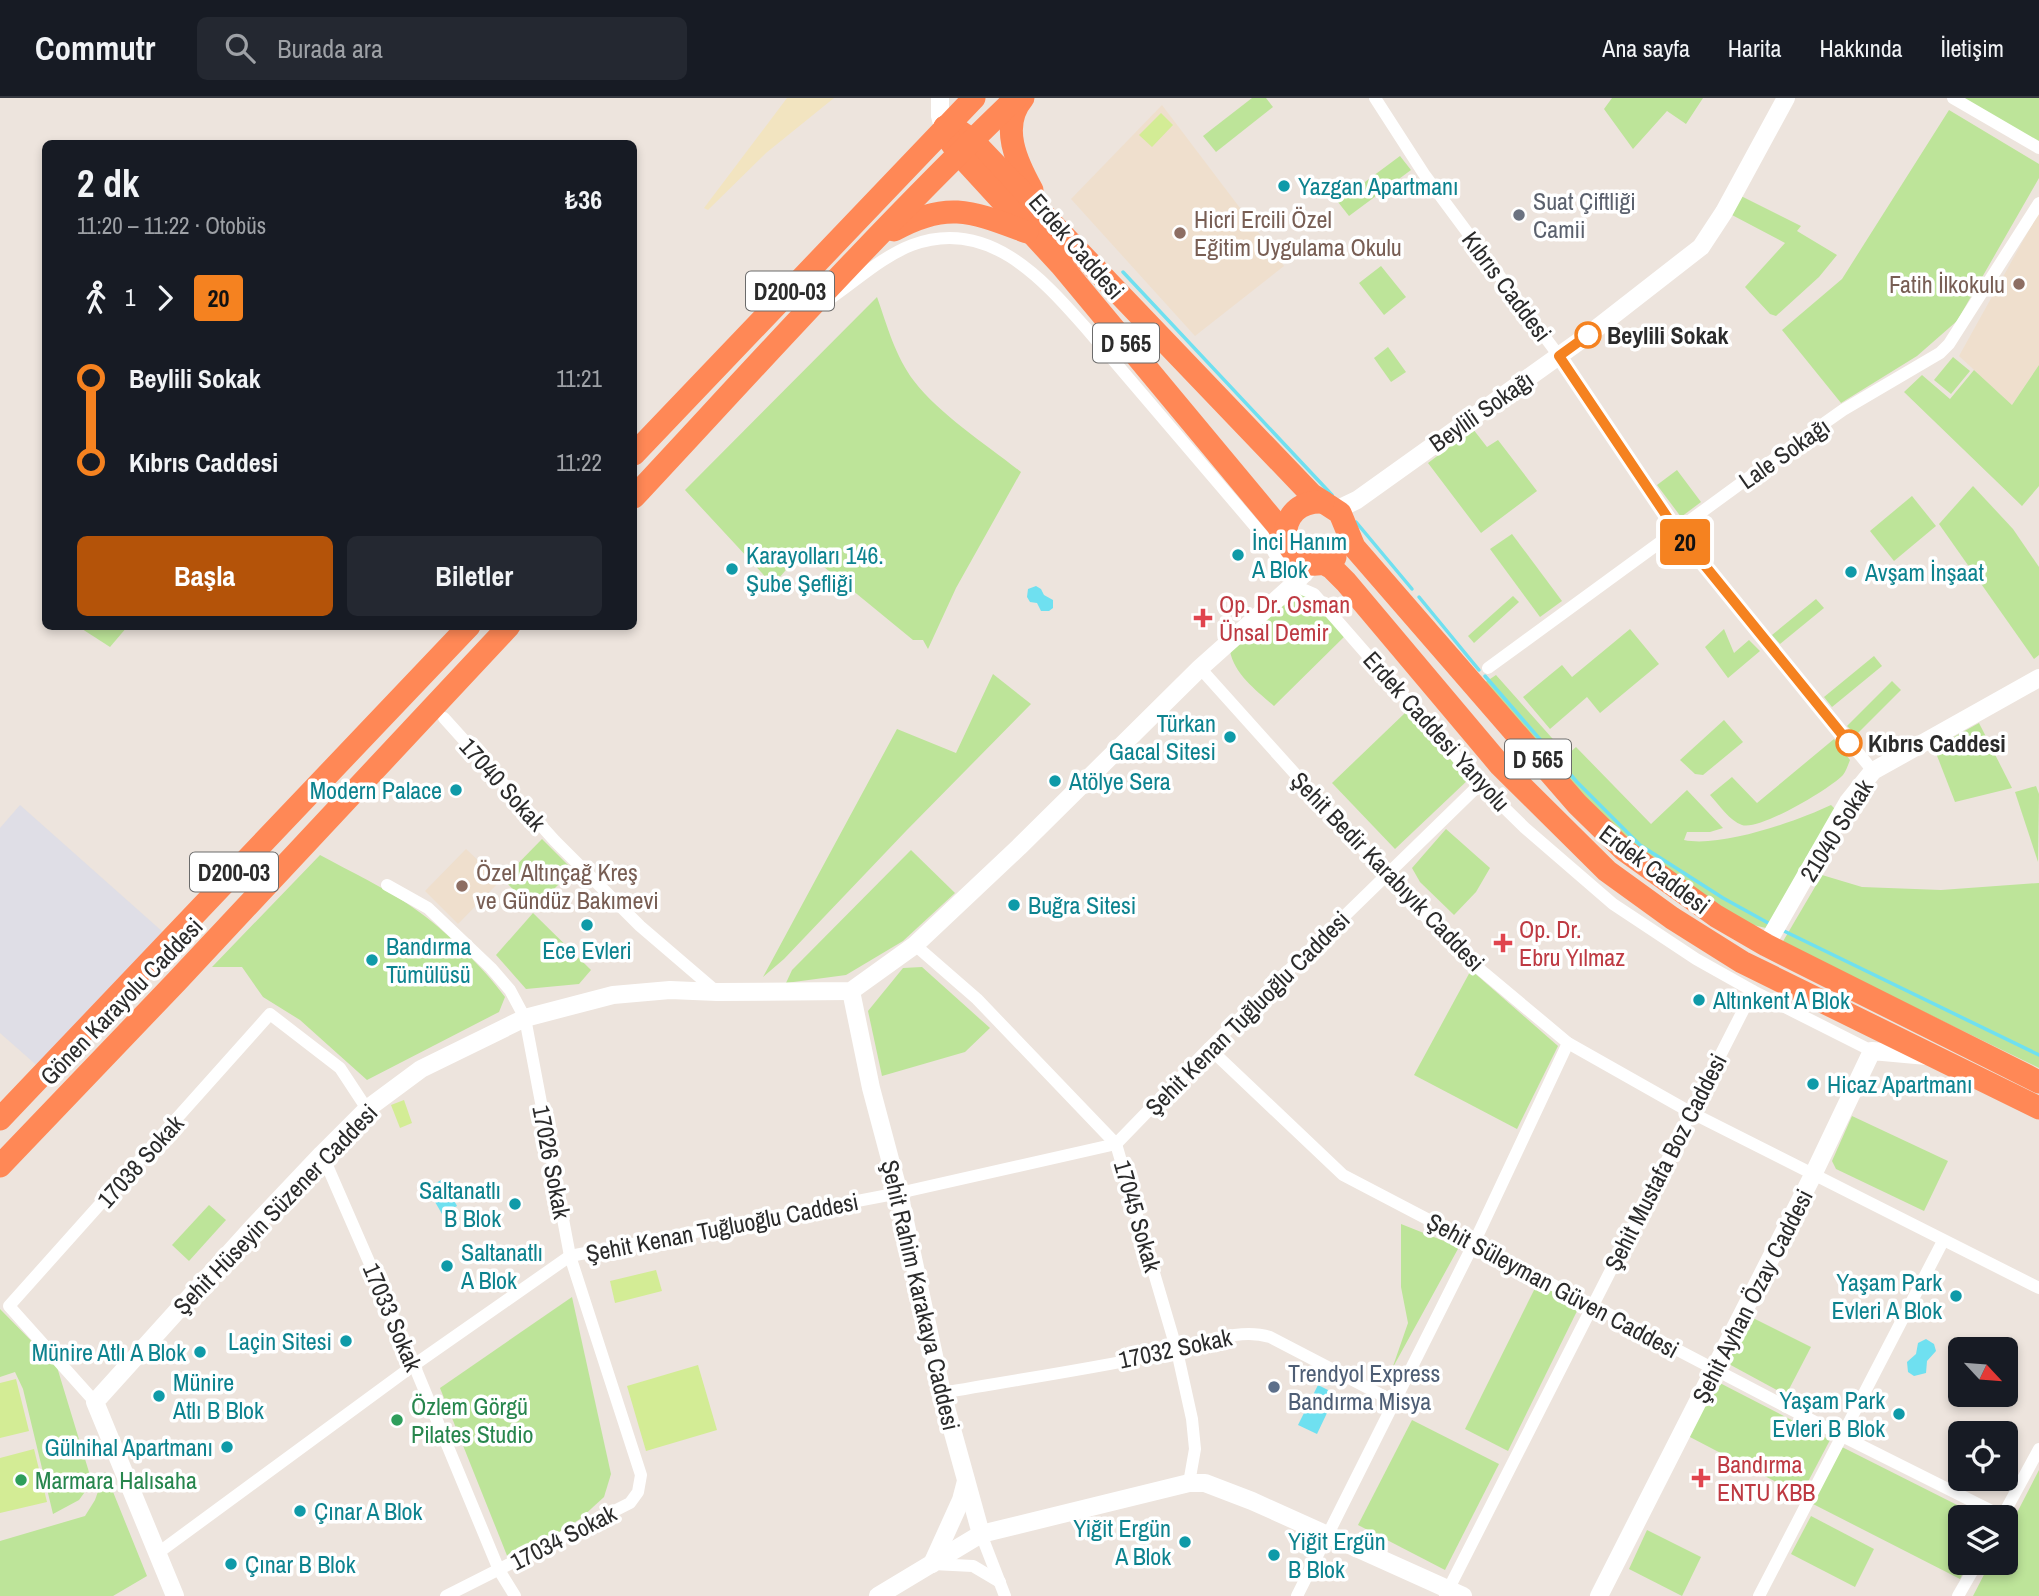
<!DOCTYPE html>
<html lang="tr">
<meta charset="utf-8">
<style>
body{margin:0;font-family:"Archivo Narrow",sans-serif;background:#242831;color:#f1f3f6;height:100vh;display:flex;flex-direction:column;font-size:26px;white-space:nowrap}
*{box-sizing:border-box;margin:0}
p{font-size:23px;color:#9ea1a6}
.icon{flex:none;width:38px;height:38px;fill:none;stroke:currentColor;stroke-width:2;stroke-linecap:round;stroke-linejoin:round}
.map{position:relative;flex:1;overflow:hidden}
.drawer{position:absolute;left:42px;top:42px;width:595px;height:490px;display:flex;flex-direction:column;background:#171b24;border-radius:10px;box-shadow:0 4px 10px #0003}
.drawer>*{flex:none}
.badge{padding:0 14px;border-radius:5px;font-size:24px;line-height:46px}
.needle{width:46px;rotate:116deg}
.controls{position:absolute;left:1948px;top:1239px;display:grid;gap:14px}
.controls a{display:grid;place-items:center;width:70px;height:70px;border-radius:10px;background:#171b24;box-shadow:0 4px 10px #0003;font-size:35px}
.map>.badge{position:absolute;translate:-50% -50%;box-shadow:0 0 0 4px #fff}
.legs{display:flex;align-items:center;gap:10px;height:77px;padding:0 35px;font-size:23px}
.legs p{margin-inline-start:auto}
.headline{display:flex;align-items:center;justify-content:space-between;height:119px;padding:0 35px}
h1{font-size:38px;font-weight:700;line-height:52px}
.cta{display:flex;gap:14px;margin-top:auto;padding:14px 35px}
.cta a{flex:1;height:80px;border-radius:10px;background:#b45309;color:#fff;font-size:28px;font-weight:700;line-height:80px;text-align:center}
.cta a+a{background:#242831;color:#f1f3f6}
ul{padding:0 35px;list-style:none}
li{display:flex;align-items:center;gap:24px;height:84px;font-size:26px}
li i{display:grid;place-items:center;width:10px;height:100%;margin:0 9px;background:currentColor}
li i::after{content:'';width:18px;height:18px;margin:-9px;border:5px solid;border-radius:50%;background:#171b24}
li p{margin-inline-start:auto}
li:first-child i{background:linear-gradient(#0000 50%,currentColor 0)}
li:last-child i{background:linear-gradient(currentColor 50%,#0000 0)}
header{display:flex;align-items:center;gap:42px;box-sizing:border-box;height:98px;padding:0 35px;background:#171b24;border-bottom:2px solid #363941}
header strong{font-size:33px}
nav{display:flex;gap:38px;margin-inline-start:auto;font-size:24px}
.search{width:490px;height:63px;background:#242831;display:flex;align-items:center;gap:18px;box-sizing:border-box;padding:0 24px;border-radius:10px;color:#9ea1a6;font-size:26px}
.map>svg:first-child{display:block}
</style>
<header>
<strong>Commutr</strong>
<div class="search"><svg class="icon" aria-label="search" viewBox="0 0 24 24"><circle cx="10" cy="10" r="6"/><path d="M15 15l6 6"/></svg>Burada ara</div>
<nav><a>Ana sayfa</a><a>Harita</a><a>Hakkında</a><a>İletişim</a></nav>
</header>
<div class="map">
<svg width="2039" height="1498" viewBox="0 0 2039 1498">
<rect width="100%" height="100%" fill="#ede4dd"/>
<polygon fill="#dfdee6" points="20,707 164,835 42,972 0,935 0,730"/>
<g fill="#efdfcd">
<polygon points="1162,7 1284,168 1195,238 1071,101"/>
<polygon points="2039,114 2039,267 2012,307 1959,258"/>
<polygon points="466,751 500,783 458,826 425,793"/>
</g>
<g fill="#bde499">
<polygon points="1252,0 1266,0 1273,9 1216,54 1203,38"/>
<polygon points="1612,0 1703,0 1686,26 1667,13 1633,51 1604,11"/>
<polygon points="1961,0 2039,0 2039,44"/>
<polygon points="1949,12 2039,66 2039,80 1957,223 1917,258 1841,305 1782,232 1842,181"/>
<polygon points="1400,58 1411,72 1349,118 1338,104"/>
<polygon points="1741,98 1801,128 1797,133 1837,157 1819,179 1776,218 1770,216 1745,189 1785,145 1732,117"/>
<polygon points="1381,168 1406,199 1384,217 1359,185"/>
<path d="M877 199C887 227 895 258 914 283 940 317 987 347 1021 374L956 490 928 551 923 542H913L813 460 797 459 773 487 685 392Z"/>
<polygon points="1388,249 1406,274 1391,284 1374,260"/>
<polygon points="1953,259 1970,273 1951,296 1934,282"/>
<polygon points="2039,267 2039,388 2022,408 1904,294 1922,277 1950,301 1974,272 2012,307"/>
<polygon points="1473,331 1487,349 1498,342 1537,393 1481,435 1428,365"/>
<polygon points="1677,372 1701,404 1681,419 1657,387"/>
<polygon points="1973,388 2013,431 2039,469 2039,557 2034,561 1939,426"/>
<polygon points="1912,398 1936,428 1894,463 1870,433"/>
<polygon points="1512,436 1562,503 1540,519 1490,451"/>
<path d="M1292 490 1312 498 1347 536 1274 608C1257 593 1234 576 1230 553Z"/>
<polygon points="1513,498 1519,504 1474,545 1468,538"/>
<polygon points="1816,501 1824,510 1780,546 1772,537"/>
<polygon points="79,529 127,529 110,549"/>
<polygon points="1630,531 1659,566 1600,615 1587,599 1550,631 1523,599 1562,567 1572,579"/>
<polygon points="1724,531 1734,555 1749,542 1760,553 1728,580 1705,549"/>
<polygon points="1874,558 1882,568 1832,609 1824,599"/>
<polygon points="993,576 1031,606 906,733 784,861 763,879 897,631 956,655"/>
<path d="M1496 577 1567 657 1576 649 1651 726 1687 692 1723 730 1710 734H1687L1684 742C1720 750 1798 723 1831 707L1835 711 1766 830 1740 824 1624 744 1481 587Z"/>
<polygon points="1892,583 1901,592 1856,637 1847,628"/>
<polygon points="1406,614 1470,680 1395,751 1332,685"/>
<polygon points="1724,622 1743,644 1703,677 1695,676 1680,662"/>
<polygon points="1979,625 2012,690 1955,704 1934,650"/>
<path d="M1834 641 1850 662C1848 667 1846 673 1843 677 1830 691 1759 733 1742 727 1730 723 1719 707 1710 697L1732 679 1757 705Z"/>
<polygon points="2036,688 2039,696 2038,764 2015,694"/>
<polygon points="1446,731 1490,770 1476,794 1454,817 1420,784 1412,770"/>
<polygon points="542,741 573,772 533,812 503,781"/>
<polygon points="911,752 955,795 903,843 846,877 786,885 792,872"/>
<path d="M320 757C351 774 386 790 415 811 444 831 484 870 505 899L499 914 367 982 300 922 263 899 242 869H212Z"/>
<polygon points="1822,777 1862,789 1941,792 2039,785 2039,970 1782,845"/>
<polygon points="533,815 591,872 579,886 526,891 496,857"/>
<polygon points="922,869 990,930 965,954 882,978 868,913 903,870"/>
<polygon points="1471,872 1558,948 1517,1031 1414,977"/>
<polygon points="1852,1018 1948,1063 1924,1113 1836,1071 1832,1063"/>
<polygon points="209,1107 226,1122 189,1163 172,1147"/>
<polygon points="1401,1126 1459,1149 1392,1271 1408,1225 1401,1189"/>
<polygon points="1537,1186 1580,1207 1508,1353 1465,1331"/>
<polygon points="572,1199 611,1376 604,1399 580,1421 510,1465 440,1290"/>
<polygon points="0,1211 57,1269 92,1384 79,1402 53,1416 23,1291 15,1274 0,1279"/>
<polygon points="1751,1219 1811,1249 1786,1297 1727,1265"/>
<polygon points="1716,1283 1830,1342 1801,1397 1688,1338"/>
<polygon points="1412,1322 1499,1366 1445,1472 1358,1427"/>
<polygon points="1842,1349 1981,1419 1960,1419 1960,1465 1968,1465 1960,1481 1813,1406"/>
<polygon points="2039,1372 2039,1498 1973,1498 1990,1465 2006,1465 2006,1436"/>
<polygon points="105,1374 147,1478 113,1498 0,1498 0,1443 85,1418 95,1402"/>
<polygon points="1811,1418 1874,1451 1855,1489 1791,1456"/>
<polygon points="1647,1432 1701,1459 1682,1498 1629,1471"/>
</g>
<polygon fill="#f2e4c0" points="787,0 834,0 766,55 708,112 704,110"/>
<g fill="#d3ec95">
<polygon points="1161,15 1173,27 1152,49 1139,37"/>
<polygon points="404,1002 412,1025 400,1030 391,1007"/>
<polygon points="656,1172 662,1193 615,1205 610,1183"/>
<polygon points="698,1267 717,1332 646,1353 627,1288"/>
<polygon points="16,1281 29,1333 0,1340 0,1285"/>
<polygon points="34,1351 47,1404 0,1415 0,1360"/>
</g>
<g fill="#6fe0f0">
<polygon points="1036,488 1041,491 1044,497 1053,502 1053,510 1049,513 1041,513 1037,505 1030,504 1027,499 1028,491"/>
<polygon points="443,1081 457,1108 442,1116 427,1090"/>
<polygon points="1926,1241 1934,1246 1936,1253 1927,1263 1926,1275 1914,1278 1908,1274 1907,1264 1916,1256 1918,1245"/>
<polygon points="1318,1287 1336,1296 1317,1336 1298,1327"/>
</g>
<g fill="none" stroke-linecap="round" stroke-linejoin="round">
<g stroke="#6fe0f0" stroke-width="3.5">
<polyline points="1123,174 1332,397"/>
<polyline points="1356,424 1412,491"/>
<polyline points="1419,499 1479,572"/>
<polyline points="1485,578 1577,684 1640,747 1723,800 1770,826"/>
<polyline points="1784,833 2039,957"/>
</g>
<g stroke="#fff" stroke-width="12">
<polyline points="1375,0 1424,76 1559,258 1676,432 1873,673"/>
<polyline points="1953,0 2039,50"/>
<path d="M831 200C857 182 883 158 912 147 987 119 1041 179 1085 229L1265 440 1293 487 1314 496 1480 686 1525 730 1613 806 1696 861 1753 893 1872 953"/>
<polyline points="1200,570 1386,777 1458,853 1568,945 1690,1014 2039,1190"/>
<polyline points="1488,570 1792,348 1843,312 1940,255 1949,246 2039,105"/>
<polyline points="444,620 555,743 640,828 717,894"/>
<polyline points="387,787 428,810 491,870 510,892 525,920 570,1158 641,1377 638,1394 630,1405 446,1498"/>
<polyline points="915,847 977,901 1116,1046 1177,1253 1192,1321 1195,1351 1189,1385"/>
<polyline points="1209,950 1343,1077 1842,1338 2002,1418"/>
<polyline points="322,1056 414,1267 499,1472 515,1498"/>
<path d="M942 1295C1020 1281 1098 1270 1176 1253 1207 1246 1237 1229 1270 1239L1395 1304"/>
<polyline points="95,1304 9,1208 270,916 340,970 367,1011"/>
<polyline points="2002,1419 2039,1351"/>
<polyline points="981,1436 1005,1498"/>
<polyline points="158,1455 414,1267 570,1158 899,1095 1116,1046 1209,950 1480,686"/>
<polyline points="933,1466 973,1468 1000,1484"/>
<polyline points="1297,1498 1474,1145 1568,945"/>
<polyline points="1445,1498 1753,893"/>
<polyline points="1759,1498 1943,1143"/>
<polyline points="1958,1498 1977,1465"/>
</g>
<g stroke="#fff" stroke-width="18">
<polyline points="940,0 940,18 946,41"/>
<polyline points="1336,412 1357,402 1588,237 1701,149 1724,114 1786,0"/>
<polyline points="1766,847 1848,704 1873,673 2039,580"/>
<polyline points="851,893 871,990 899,1095 942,1295 981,1436"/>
<polyline points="932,1466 961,1402 966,1383"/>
<polyline points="175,1498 95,1304 252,1130 322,1056 367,1011 421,971 525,920 613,897 670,892 717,894 851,893 915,847 1019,749 1200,570 1293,487 1313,466"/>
<polyline points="878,1498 981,1436 1189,1385 1205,1385 1252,1403 1463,1498"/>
<polyline points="1599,1498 1813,1077 1872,953 1927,958"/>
</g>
<g stroke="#ff8856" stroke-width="23">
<path d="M1023 0C999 28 1017 65 1032 92"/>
<polyline points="945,29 959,33 972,42 1311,396 1340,415 1354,449 1577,706 1624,752 1716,818 1766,847 2039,984"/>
<path d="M945 29 950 43 959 56 1061 167 1278 428C1291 451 1302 480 1335 459"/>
<path d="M894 132C948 102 973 114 1027 134"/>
<polyline points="634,356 974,0"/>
<path d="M634 399C759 265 883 127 1016 0"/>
<path d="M1285 441C1285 417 1299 403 1323 404"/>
<polyline points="1323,465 1332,470 1346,484 1500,667 1607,773 1672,820 1742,864 2039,1010"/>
<polyline points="0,1021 469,528"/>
<polyline points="0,1068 177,883 509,528"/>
</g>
</g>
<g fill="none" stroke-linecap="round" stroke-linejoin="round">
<g stroke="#fff" stroke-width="16">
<polyline id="line-1" points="1588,237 1559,258 1676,432 1849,645"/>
</g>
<use href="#line-1" stroke="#f58220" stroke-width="10"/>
</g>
<g fill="#0f9aa8" stroke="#fff" stroke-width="2.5">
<circle cx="1284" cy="88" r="7"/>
<circle cx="1238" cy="457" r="7"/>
<circle cx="732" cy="471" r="7"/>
<circle cx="1851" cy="474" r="7"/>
<circle cx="1230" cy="639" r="7"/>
<circle cx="1055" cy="683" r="7"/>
<circle cx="456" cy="692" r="7"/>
<circle cx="1014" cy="807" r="7"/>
<circle cx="587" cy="827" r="7"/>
<circle cx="372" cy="862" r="7"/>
<circle cx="1699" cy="902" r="7"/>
<circle cx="1813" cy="986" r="7"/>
<circle cx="515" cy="1106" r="7"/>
<circle cx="447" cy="1168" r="7"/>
<circle cx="1956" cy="1198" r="7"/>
<circle cx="346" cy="1243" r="7"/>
<circle cx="200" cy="1254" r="7"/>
<circle cx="159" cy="1298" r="7"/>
<circle cx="1899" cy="1316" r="7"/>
<circle cx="227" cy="1349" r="7"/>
<circle cx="300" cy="1413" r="7"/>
<circle cx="1185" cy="1444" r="7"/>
<circle cx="1274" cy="1457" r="7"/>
<circle cx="231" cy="1466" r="7"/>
</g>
<circle fill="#6b7280" stroke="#fff" stroke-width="2.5" cx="1519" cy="117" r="7"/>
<g fill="#8d6e63" stroke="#fff" stroke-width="2.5">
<circle cx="1180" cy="135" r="7"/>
<circle cx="2019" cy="186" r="7"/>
<circle cx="462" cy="788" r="7"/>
</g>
<g fill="#fff" stroke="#f58220" stroke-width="3.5">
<circle cx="1588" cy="237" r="12"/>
<circle cx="1849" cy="645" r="12"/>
</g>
<g fill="#e0444e" stroke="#fff" stroke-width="2.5">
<path d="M1199.5 509.5h7v7h7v7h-7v7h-7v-7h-7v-7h7z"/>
<path d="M1499.5 834.5h7v7h7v7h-7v7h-7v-7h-7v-7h7z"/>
<path d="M1697.5 1369.5h7v7h7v7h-7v7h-7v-7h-7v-7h7z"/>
</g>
<circle fill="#5c6f8a" stroke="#fff" stroke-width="2.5" cx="1274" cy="1289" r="7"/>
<g fill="#2e9e5b" stroke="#fff" stroke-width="2.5">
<circle cx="397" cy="1322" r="7"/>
<circle cx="21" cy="1382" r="7"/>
</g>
<g text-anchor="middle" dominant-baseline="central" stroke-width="7" stroke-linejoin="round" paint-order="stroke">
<g fill="#fff" stroke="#6b6b6b" stroke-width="2">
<rect x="746" y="173.5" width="88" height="39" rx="5"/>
<rect x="1093" y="225.5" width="66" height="39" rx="5"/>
<rect x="1505" y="641.5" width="66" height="39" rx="5"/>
<rect x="190" y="754.5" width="88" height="39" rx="5"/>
</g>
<g font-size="23" font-weight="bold" fill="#2b2b2b">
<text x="790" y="193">D200-03</text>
<text x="1126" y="245">D 565</text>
<text x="1538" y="661">D 565</text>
<text x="234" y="774">D200-03</text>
</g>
<g font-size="24" fill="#0d838f" stroke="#fff" text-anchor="start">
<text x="1298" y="88">Yazgan Apartmanı</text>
<text x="1252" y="443">İnci Hanım<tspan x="1252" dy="28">A Blok</tspan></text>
<text x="746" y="457">Karayolları 146.<tspan x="746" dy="28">Şube Şefliği</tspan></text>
<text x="1865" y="474">Avşam İnşaat</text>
<text x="1216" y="625" text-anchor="end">Türkan<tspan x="1216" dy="28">Gacal Sitesi</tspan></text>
<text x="1069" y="683">Atölye Sera</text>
<text x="442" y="692" text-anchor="end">Modern Palace</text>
<text x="1028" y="807">Buğra Sitesi</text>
<text x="386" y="848">Bandırma<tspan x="386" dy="28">Tümülüsü</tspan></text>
<text x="587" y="852" text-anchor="middle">Ece Evleri</text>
<text x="1713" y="902">Altınkent A Blok</text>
<text x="1827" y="986">Hicaz Apartmanı</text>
<text x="501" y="1092" text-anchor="end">Saltanatlı<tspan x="501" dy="28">B Blok</tspan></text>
<text x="461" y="1154">Saltanatlı<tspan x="461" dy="28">A Blok</tspan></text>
<text x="1942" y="1184" text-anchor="end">Yaşam Park<tspan x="1942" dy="28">Evleri A Blok</tspan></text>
<text x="332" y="1243" text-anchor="end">Laçin Sitesi</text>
<text x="186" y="1254" text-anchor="end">Münire Atlı A Blok</text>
<text x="173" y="1284">Münire<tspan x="173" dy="28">Atlı B Blok</tspan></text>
<text x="1885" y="1302" text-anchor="end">Yaşam Park<tspan x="1885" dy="28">Evleri B Blok</tspan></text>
<text x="213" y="1349" text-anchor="end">Gülnihal Apartmanı</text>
<text x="314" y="1413">Çınar A Blok</text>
<text x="1171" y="1430" text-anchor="end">Yiğit Ergün<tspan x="1171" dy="28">A Blok</tspan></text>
<text x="1288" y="1443">Yiğit Ergün<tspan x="1288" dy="28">B Blok</tspan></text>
<text x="245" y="1466">Çınar B Blok</text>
</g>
<g font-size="24" fill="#5b616d" stroke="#fff" text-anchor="start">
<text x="1533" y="103">Suat Çiftliği<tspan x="1533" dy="28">Camii</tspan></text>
</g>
<g font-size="24" fill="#785e54" stroke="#fff" text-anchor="start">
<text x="1194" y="121">Hicri Ercili Özel<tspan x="1194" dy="28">Eğitim Uygulama Okulu</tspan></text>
<text x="2005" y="186" text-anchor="end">Fatih İlkokulu</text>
<text x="476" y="774">Özel Altınçağ Kreş<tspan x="476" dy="28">ve Gündüz Bakımevi</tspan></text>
</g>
<g font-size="24" fill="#2b2b2b" stroke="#fff">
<text transform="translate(1077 148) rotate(49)">Erdek Caddesi</text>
<text transform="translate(1507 188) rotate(53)">Kıbrıs Caddesi</text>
<text transform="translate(1481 313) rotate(-35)">Beylili Sokağı</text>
<text transform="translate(1784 355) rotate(-35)">Lale Sokağı</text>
<text transform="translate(1437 633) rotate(48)">Erdek Caddesi Yanyolu</text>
<text transform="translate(503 686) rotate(48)">17040 Sokak</text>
<text transform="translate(1836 732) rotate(-58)">21040 Sokak</text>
<text transform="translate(1655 771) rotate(37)">Erdek Caddesi</text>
<text transform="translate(1388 773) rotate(46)">Şehit Bedir Karabıyık Caddesi</text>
<text transform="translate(121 903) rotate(-46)">Gönen Karayolu Caddesi</text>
<text transform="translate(1247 915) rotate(-45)">Şehit Kenan Tuğluoğlu Caddesi</text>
<text transform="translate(140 1063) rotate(-48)">17038 Sokak</text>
<text transform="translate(552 1064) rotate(79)">17026 Sokak</text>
<text transform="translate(1665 1064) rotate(-63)">Şehit Mustafa Boz Caddesi</text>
<text transform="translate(275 1111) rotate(-46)">Şehit Hüseyin Süzener Caddesi</text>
<text transform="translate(1138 1118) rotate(74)">17045 Sokak</text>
<text transform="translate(722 1129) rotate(-11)">Şehit Kenan Tuğluoğlu Caddesi</text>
<text transform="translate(1553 1187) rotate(28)">Şehit Süleyman Güven Caddesi</text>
<text transform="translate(921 1197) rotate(77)">Şehit Rahim Karakaya Caddesi</text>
<text transform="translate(1752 1198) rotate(-63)">Şehit Ayhan Özay Caddesi</text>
<text transform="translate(393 1219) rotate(67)">17033 Sokak</text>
<text transform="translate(1175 1250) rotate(-12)">17032 Sokak</text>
<text transform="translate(563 1439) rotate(-27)">17034 Sokak</text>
</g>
<g font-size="24" font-weight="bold" fill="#2b2b2b" stroke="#fff" text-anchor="start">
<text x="1607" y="237">Beylili Sokak</text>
<text x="1868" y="645">Kıbrıs Caddesi</text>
</g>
<g font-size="24" fill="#be3a42" stroke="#fff" text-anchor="start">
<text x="1219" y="506">Op. Dr. Osman<tspan x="1219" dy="28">Ünsal Demir</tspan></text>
<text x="1519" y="831">Op. Dr.<tspan x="1519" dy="28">Ebru Yılmaz</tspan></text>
<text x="1717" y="1366">Bandırma<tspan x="1717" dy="28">ENTU KBB</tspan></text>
</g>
<g font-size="24" fill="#4e5e75" stroke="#fff" text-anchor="start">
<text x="1288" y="1275">Trendyol Express<tspan x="1288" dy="28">Bandırma Misya</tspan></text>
</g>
<g font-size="24" fill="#27864d" stroke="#fff" text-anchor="start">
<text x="411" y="1308">Özlem Görgü<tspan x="411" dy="28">Pilates Studio</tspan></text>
<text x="35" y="1382">Marmara Halısaha</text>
</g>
</g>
</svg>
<div class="controls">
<a><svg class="needle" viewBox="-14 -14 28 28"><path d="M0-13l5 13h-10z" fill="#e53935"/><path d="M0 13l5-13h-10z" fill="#9ea1a6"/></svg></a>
<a><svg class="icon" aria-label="locate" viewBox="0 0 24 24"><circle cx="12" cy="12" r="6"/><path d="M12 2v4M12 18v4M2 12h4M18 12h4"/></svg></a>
<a><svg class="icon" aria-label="layers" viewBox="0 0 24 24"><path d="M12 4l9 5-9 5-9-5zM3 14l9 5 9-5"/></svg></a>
</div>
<b class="badge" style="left:1685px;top:444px;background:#f58220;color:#111">20</b>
<section class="drawer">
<div class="headline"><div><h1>2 dk</h1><p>11:20 – 11:22 · Otobüs</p></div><b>₺36</b></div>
<div class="legs"><svg class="icon" aria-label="walk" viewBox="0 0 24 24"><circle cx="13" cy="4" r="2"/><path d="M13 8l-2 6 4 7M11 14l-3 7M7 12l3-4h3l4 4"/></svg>1<svg class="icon" aria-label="forward" viewBox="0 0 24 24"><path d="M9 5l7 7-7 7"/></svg><b class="badge" style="background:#f58220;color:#111">20</b></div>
<ul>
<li><i style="color:#f58220"></i><b>Beylili Sokak</b><p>11:21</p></li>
<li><i style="color:#f58220"></i><b>Kıbrıs Caddesi</b><p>11:22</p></li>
</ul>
<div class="cta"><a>Başla</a><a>Biletler</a></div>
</section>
</div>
